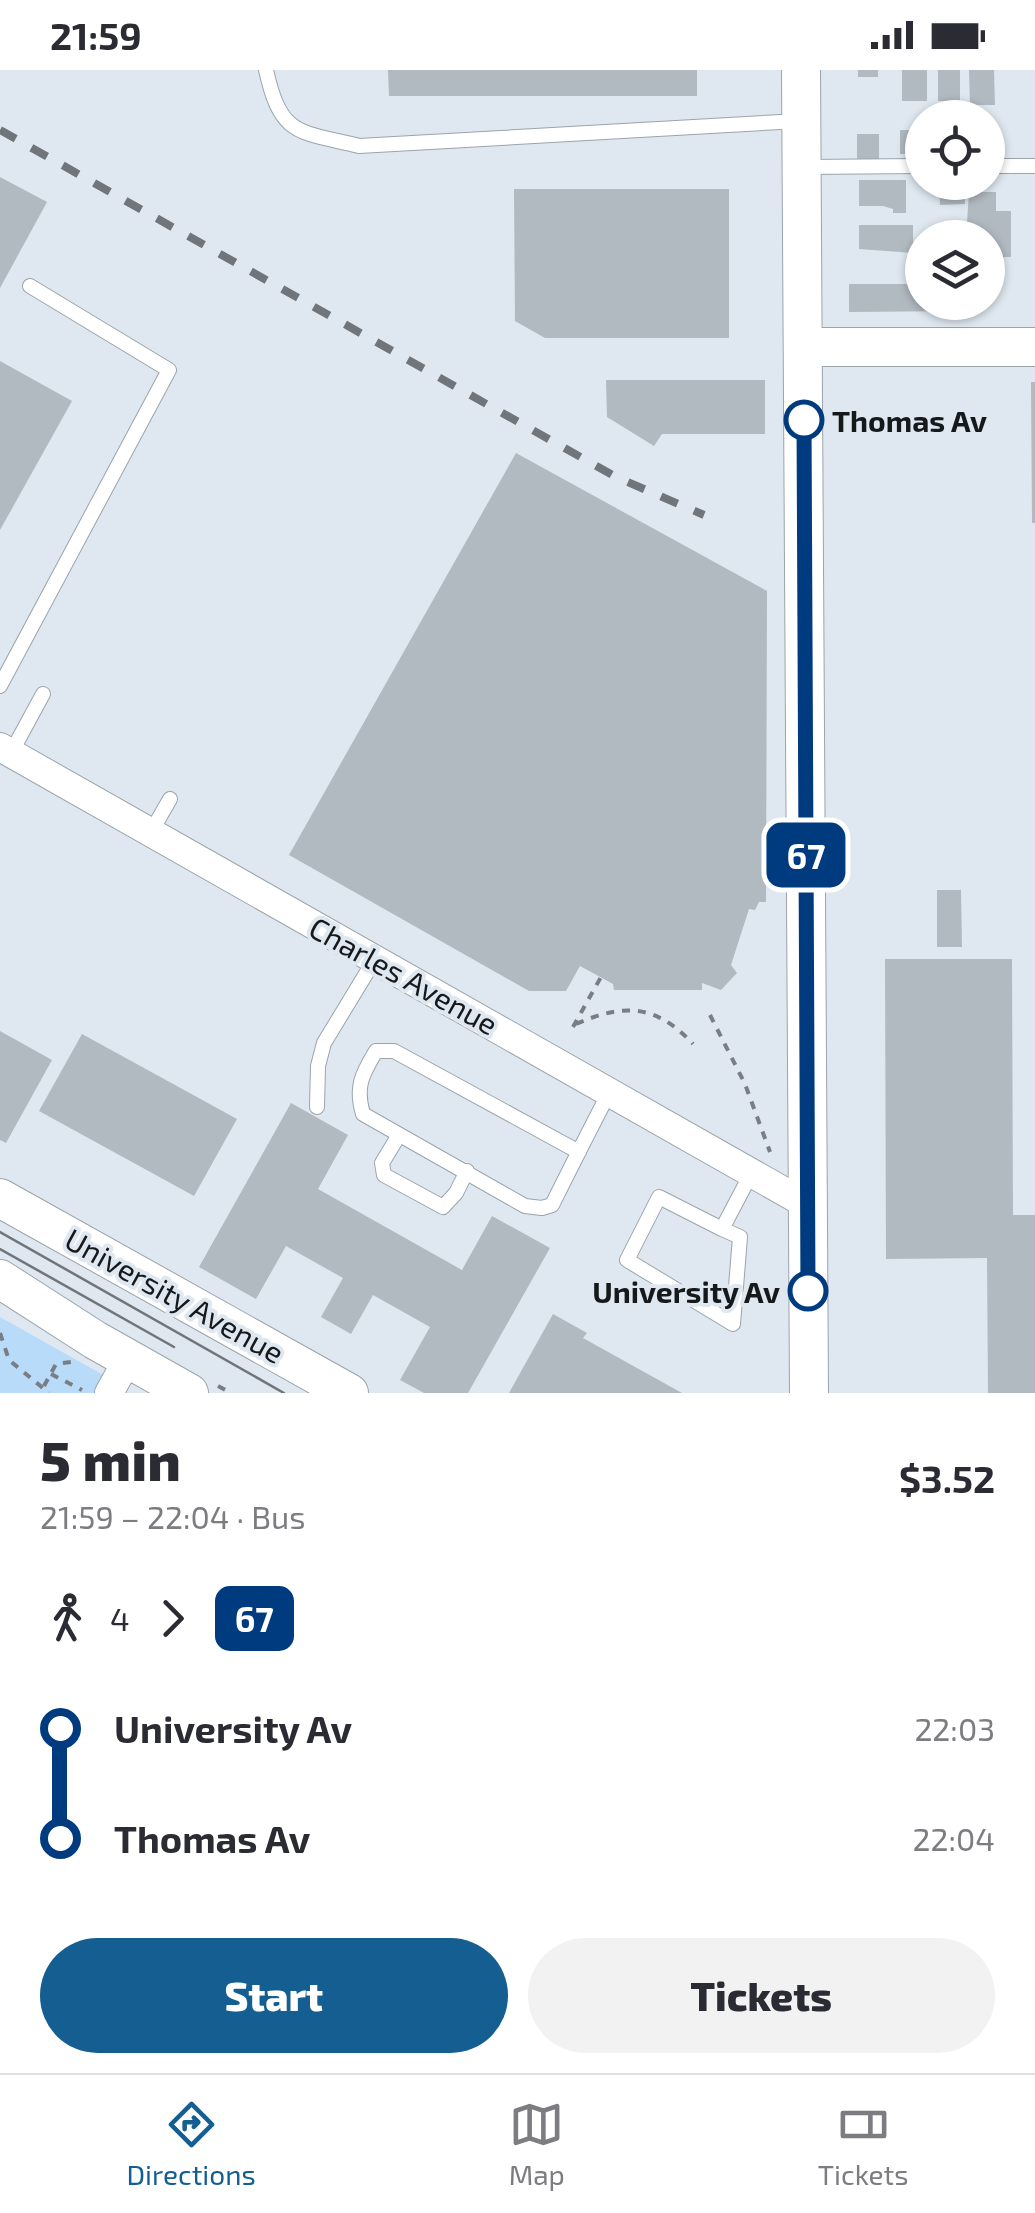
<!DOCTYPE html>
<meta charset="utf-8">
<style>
body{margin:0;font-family:"Exo 2",sans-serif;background:#f2f2f3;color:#2b2b33;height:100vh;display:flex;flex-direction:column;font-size:38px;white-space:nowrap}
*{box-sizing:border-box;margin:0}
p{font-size:32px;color:#7c7c81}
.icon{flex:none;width:55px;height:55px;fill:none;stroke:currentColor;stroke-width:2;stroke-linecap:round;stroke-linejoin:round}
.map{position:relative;height:1323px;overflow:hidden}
.details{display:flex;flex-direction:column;background:#fff;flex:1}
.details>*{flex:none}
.badge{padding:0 20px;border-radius:15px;font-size:35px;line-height:65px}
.controls{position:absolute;left:905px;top:30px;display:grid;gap:20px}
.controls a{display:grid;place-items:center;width:100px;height:100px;border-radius:50%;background:#fff;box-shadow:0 2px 8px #0004;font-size:50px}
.map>.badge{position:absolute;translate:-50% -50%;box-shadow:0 0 0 5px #fff}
.legs{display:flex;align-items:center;gap:15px;height:110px;padding:0 40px;font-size:32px}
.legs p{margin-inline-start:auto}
.headline{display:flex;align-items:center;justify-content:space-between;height:170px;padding:0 40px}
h1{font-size:55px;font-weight:800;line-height:75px}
.action{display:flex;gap:20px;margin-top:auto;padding:20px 40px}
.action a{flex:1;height:115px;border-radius:60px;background:#155e92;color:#fff;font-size:40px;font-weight:800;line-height:115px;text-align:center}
.action a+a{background:#f2f2f3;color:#2b2b33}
ul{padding:0 40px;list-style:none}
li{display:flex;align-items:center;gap:35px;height:110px;font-size:38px}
li i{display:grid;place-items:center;width:15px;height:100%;margin:0 12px;background:currentColor}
li i::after{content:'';width:25px;height:25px;margin:-12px;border:8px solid;border-radius:50%;background:#fff}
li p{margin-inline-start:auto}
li:first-child i{background:linear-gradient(#0000 50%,currentColor 0)}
li:last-child i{background:linear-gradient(currentColor 50%,#0000 0)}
.status{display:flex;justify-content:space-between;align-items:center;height:70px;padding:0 50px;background:#fff;direction:ltr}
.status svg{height:28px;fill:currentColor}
.dock{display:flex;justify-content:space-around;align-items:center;height:140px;border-top:2px solid #e1e1e2;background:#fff;font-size:28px;color:#7c7c81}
.dock a{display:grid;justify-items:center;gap:5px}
.dock .current{color:#155e92}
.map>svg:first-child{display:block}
</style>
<div class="status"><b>21:59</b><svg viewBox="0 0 49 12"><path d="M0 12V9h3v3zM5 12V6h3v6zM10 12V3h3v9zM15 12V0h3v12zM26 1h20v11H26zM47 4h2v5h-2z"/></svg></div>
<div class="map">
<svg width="1035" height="1323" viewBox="0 0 1035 1323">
<rect width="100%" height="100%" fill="#dfe8f0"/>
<polygon fill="#b9dbfa" points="0,1247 105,1306 95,1323 0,1323"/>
<g fill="#b1b9c1">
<polygon points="388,0 697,0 697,26 389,26"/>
<rect x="858" y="0" width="20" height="7"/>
<rect x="902" y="0" width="25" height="31"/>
<rect x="938" y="0" width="22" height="31"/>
<polygon points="969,0 994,0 995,35 970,35"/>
<rect x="900" y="60" width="22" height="24"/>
<rect x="988" y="60" width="5" height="30"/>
<rect x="857" y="64" width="22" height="29"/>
<polygon points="0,107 47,132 0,218"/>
<polygon points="859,110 906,110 906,143 893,143 893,139 883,136 859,136"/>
<polygon points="939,112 964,112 965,134 940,135"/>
<polygon points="514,119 729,119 729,268 545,268 515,251"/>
<polygon points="969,122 996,122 996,141 1011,141 1011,187 996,187 996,224 988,224 988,168 966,168"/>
<polygon points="859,155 913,155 913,183 859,179"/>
<polygon points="917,198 922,198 922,232 964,232 964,241 849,242 849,214 917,214"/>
<polygon points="0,291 72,331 0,460"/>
<polygon points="606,310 765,310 765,364 662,364 654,376 607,347"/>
<polygon points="1031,312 1035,312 1035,453 1032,453"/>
<polygon points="516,383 767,521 766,832 759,832 755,840 749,839 731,895 737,903 721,920 702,913 702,920 614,920 613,914 580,896 566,921 529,921 289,785"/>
<polygon points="937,820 961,820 962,877 937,877"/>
<polygon points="885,889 1012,889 1013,1145 1035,1145 1035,1323 988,1323 987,1188 886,1189"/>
<polygon points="0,961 52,990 6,1073 0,1070"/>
<polygon points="82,964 237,1049 194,1126 39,1041"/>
<polygon points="291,1033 348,1065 318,1119 462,1200 492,1146 550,1178 468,1323 424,1323 400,1310 430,1257 373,1225 351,1264 321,1247 343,1208 286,1176 256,1229 199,1197"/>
<polygon points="553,1244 587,1263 583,1268 682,1323 509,1323"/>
</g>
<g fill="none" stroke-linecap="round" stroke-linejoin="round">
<g stroke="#9ba4ab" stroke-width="16">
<g id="lane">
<path d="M266 0C281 67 298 61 359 76L798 51"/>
<polyline points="988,96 1035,96"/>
<polyline points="803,97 922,96"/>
<polyline points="0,616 169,300 30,216"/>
<polyline points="11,683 43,624"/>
<polyline points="151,762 170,729"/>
<polyline points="317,1037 318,996 324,973 375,889"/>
<polyline points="399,1065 382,1093 384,1105 443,1137 456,1123 467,1101"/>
<path d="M579 1082 394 981H376C362 1004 355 1017 363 1044L525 1136 542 1138 552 1135C571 1097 590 1059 610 1021"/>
<polyline points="722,1159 740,1167 733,1254 627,1190 659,1127 722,1159 752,1102"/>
</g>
</g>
<g stroke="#9ba4ab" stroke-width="30">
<g id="street">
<polyline points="0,677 808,1135"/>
<polyline points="109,1323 128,1289"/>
</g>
</g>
<g stroke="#9ba4ab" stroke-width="40">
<g id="secondary">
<polyline points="801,0 809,1323"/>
<polyline points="804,277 1035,277"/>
<polyline points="0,1128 349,1323"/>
<polyline points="0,1209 95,1270 189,1323"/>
</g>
</g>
<g stroke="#787e83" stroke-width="4" stroke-dasharray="8 8" stroke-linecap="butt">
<polyline points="710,945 745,1014 770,1082"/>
<path d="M576 954C624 933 656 934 693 974"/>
<polyline points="573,957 601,907"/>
<polyline points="0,1263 9,1290 49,1323"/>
<polyline points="51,1304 82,1320"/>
<polyline points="44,1316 56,1294 71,1292"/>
<polyline points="218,1316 231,1323"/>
</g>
<use href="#lane" stroke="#fff" stroke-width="14"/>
<use href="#street" stroke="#fff" stroke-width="28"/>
<use href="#secondary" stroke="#fff" stroke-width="38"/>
<g stroke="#6f757a" stroke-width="2.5">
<polyline points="0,1162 284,1323"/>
<polyline points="0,1179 174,1277"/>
</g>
<polyline stroke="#6f757a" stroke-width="8" stroke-dasharray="18 18" stroke-linecap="butt" points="0,60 616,407 704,445"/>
</g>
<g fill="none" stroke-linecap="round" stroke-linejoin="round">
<g stroke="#fff" stroke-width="22">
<polyline id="line-1" points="804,350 808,1221"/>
</g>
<use href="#line-1" stroke="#003b80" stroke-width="15"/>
</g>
<g fill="#fff" stroke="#003b80" stroke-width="5">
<circle cx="804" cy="350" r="18"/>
<circle cx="808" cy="1221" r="18"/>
</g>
<g text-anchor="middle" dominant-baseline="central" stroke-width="8" stroke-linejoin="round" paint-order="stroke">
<g font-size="30" font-weight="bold" fill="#16191c" stroke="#dfe8f0" text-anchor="start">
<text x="832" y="350">Thomas Av</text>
<text x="780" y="1221" text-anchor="end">University Av</text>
</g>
<g font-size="30" fill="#16191c" stroke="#dfe8f0">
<text transform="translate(404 905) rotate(29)">Charles Avenue</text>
<text transform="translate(175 1225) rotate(29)">University Avenue</text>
</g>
</g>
</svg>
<div class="controls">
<a><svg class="icon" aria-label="locate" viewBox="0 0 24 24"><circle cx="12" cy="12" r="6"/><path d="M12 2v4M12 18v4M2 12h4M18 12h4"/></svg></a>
<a><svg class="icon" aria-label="layers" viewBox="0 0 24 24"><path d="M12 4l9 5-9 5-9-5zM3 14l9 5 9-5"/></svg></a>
</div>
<b class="badge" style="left:806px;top:785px;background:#003b80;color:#fff">67</b>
</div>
<section class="details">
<div class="headline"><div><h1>5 min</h1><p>21:59 – 22:04 · Bus</p></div><b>$3.52</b></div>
<div class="legs"><svg class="icon" aria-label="walk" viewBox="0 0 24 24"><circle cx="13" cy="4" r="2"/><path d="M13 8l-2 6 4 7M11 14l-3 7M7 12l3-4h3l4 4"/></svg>4<svg class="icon" aria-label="forward" viewBox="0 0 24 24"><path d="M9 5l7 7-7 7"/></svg><b class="badge" style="background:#003b80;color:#fff">67</b></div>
<ul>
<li><i style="color:#003b80"></i><b>University Av</b><p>22:03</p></li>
<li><i style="color:#003b80"></i><b>Thomas Av</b><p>22:04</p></li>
</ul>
<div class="action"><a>Start</a><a>Tickets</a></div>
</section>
<nav class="dock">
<a class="current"><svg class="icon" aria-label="directions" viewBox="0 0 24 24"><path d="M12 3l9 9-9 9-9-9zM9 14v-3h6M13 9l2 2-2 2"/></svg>Directions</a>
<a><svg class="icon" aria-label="map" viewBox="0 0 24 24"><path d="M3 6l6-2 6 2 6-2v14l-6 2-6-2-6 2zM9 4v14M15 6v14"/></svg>Map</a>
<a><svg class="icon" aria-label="tickets" viewBox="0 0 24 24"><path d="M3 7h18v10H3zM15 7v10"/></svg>Tickets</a>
</nav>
